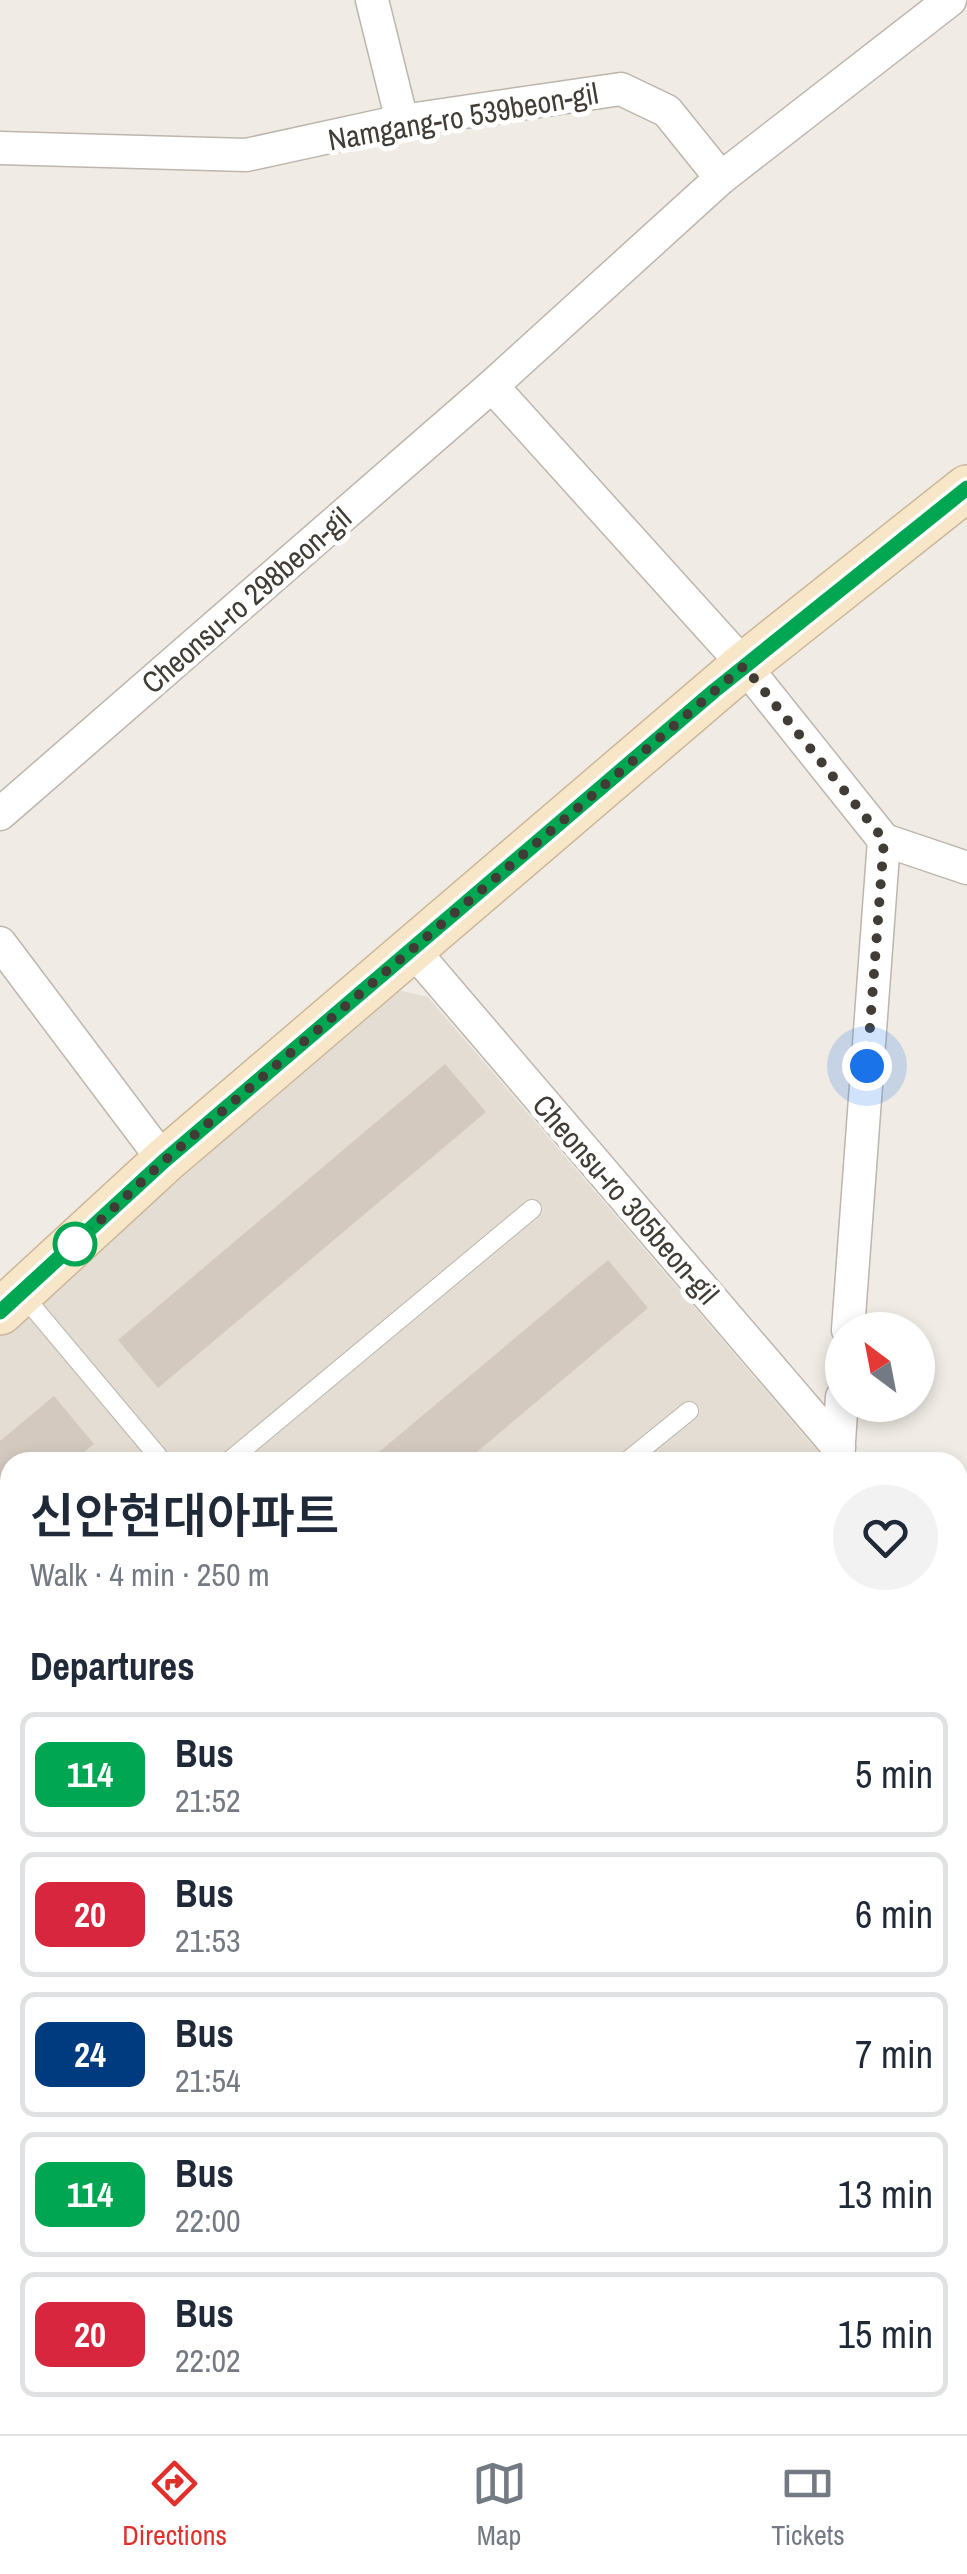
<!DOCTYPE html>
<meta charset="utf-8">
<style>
body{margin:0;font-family:"Archivo Narrow","Noto Sans KR",sans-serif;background:#f2f2f3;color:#1f2937;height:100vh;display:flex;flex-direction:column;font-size:38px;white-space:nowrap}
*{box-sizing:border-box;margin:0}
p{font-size:32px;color:#747a83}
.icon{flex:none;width:55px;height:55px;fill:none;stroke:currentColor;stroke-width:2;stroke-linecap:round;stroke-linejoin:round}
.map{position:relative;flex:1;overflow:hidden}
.details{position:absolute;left:0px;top:1452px;width:968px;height:982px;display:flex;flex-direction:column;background:#fff;border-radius:30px 30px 0 0;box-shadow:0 5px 15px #0003}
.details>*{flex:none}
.badge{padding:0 20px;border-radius:15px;font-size:35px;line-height:65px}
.needle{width:65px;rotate:328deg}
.fabs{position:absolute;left:825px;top:1312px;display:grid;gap:20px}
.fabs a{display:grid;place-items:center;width:110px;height:110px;border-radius:50%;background:#fff;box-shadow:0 5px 15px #0003;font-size:50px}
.you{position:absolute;width:50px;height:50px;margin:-25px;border:8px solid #fff;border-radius:50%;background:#1a73e8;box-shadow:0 0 0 15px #1a73e833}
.map>.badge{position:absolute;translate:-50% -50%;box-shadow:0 0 0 5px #fff}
h2{padding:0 30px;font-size:38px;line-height:90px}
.round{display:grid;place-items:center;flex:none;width:105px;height:105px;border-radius:52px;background:#f2f2f3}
.head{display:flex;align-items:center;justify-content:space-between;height:170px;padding:0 30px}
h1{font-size:48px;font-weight:600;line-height:75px}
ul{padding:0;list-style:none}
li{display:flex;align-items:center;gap:30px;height:125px;margin:0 20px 15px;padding:0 10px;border:5px solid #e0e1e3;border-radius:15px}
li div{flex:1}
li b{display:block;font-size:38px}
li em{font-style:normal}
li .badge{min-width:110px;font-weight:700;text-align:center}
.tabs{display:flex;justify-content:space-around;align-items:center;height:140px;border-top:2px solid #e0e1e3;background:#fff;font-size:28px;color:#747a83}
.tabs a{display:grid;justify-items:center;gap:5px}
.tabs .current{color:#e1302c}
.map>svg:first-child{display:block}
</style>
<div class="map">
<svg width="967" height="2434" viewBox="0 0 967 2434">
<rect width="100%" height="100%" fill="#f0ece5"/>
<polygon fill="#e4ddd4" points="398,990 428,997 827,1462 10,1462 10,2073 0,2062 0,1336"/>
<g fill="#d4c9bf">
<polygon points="445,1064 486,1112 158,1388 118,1340"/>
<polygon points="608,1260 648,1308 465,1462 367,1462"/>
<polygon points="54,1396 94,1444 72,1462 10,1462 10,1514 0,1523 0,1441"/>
<polygon points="10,1769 10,1849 0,1858 0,1778"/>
</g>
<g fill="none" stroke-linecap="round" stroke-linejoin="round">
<g stroke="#beb5ac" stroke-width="20">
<g id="lane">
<polyline points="22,1294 163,1462"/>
<polyline points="228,1462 532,1209"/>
<polyline points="626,1462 689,1411"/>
<polyline points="0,1652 10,1644"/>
</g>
</g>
<g stroke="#beb5ac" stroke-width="35">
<g id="street">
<polyline points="372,0 402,121"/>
<polyline points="0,148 246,155 402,121 621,89 667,111 721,178"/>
<polyline points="492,386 744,665 884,840 848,1330"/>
<polyline points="0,814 492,386 721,178 950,0"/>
<polyline points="884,840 967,868"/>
<polyline points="0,943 164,1161"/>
<polyline points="413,950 839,1448"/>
<polyline points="838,1457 842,1397"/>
<polyline points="958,1764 967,1764"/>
<polyline points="845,2425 846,2434"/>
<polyline points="274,2434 285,2425"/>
</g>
</g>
<g stroke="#cbb89a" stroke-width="48">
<g id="secondary">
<polyline points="0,1312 164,1161 744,665 967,488"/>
<polyline points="0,2181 10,2192"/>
<polyline points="0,2313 10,2324"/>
<polyline points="99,2425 107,2434"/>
<polyline points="215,2425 223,2434"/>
</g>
</g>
<g stroke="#bbac9c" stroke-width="6" stroke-dasharray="5 5" stroke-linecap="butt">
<polyline points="0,2404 10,2413"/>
<polyline points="25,2425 36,2434"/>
</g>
<use href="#lane" stroke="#fff" stroke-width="18"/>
<use href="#street" stroke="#fff" stroke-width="32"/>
<use href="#secondary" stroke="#f8e6c8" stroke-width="45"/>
</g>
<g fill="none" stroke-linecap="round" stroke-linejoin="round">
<g stroke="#fff" stroke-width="22">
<polyline id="line" points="0,1312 164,1161 714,691 967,488"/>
</g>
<use href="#line" stroke="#00a651" stroke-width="15"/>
<polyline stroke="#423c36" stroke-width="10" stroke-dasharray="0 18" points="75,1244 164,1161 744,666 884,840 867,1066"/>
</g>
<circle fill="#fff" stroke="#00a651" stroke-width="5" cx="75" cy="1244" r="20"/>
<g text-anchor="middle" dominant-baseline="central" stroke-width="10" stroke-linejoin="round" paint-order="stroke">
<g font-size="30" fill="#423c36" stroke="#fff">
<text transform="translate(463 116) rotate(-10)">Namgang-ro 539beon-gil</text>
<text transform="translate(246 600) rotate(-41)">Cheonsu-ro 298beon-gil</text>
<text transform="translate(626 1199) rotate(49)">Cheonsu-ro 305beon-gil</text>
</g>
</g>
</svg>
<div class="fabs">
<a><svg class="needle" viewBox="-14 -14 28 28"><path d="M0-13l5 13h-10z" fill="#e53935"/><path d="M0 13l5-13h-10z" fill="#747a83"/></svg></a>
</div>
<div class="you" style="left:867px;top:1066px"></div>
<section class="details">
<div class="head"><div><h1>신안현대아파트</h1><p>Walk · 4 min · 250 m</p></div><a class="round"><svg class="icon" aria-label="heart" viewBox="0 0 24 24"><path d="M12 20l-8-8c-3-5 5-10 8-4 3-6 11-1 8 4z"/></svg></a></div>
<h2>Departures</h2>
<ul>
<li><span class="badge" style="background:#00a651;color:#fff">114</span><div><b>Bus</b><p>21:52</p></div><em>5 min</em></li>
<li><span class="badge" style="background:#d7263d;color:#fff">20</span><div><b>Bus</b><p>21:53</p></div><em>6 min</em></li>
<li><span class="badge" style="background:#003b80;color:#fff">24</span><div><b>Bus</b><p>21:54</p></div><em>7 min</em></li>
<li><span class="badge" style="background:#00a651;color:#fff">114</span><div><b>Bus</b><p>22:00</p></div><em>13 min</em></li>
<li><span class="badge" style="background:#d7263d;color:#fff">20</span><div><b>Bus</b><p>22:02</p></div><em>15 min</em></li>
</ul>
</section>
</div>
<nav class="tabs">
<a class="current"><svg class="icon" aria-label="directions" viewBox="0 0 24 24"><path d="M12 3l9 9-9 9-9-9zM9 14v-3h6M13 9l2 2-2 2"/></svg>Directions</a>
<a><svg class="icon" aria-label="map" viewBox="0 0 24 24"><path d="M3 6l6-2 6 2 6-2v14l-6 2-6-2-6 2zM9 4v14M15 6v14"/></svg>Map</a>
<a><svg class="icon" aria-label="tickets" viewBox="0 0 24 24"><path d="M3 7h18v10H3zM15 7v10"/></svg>Tickets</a>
</nav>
